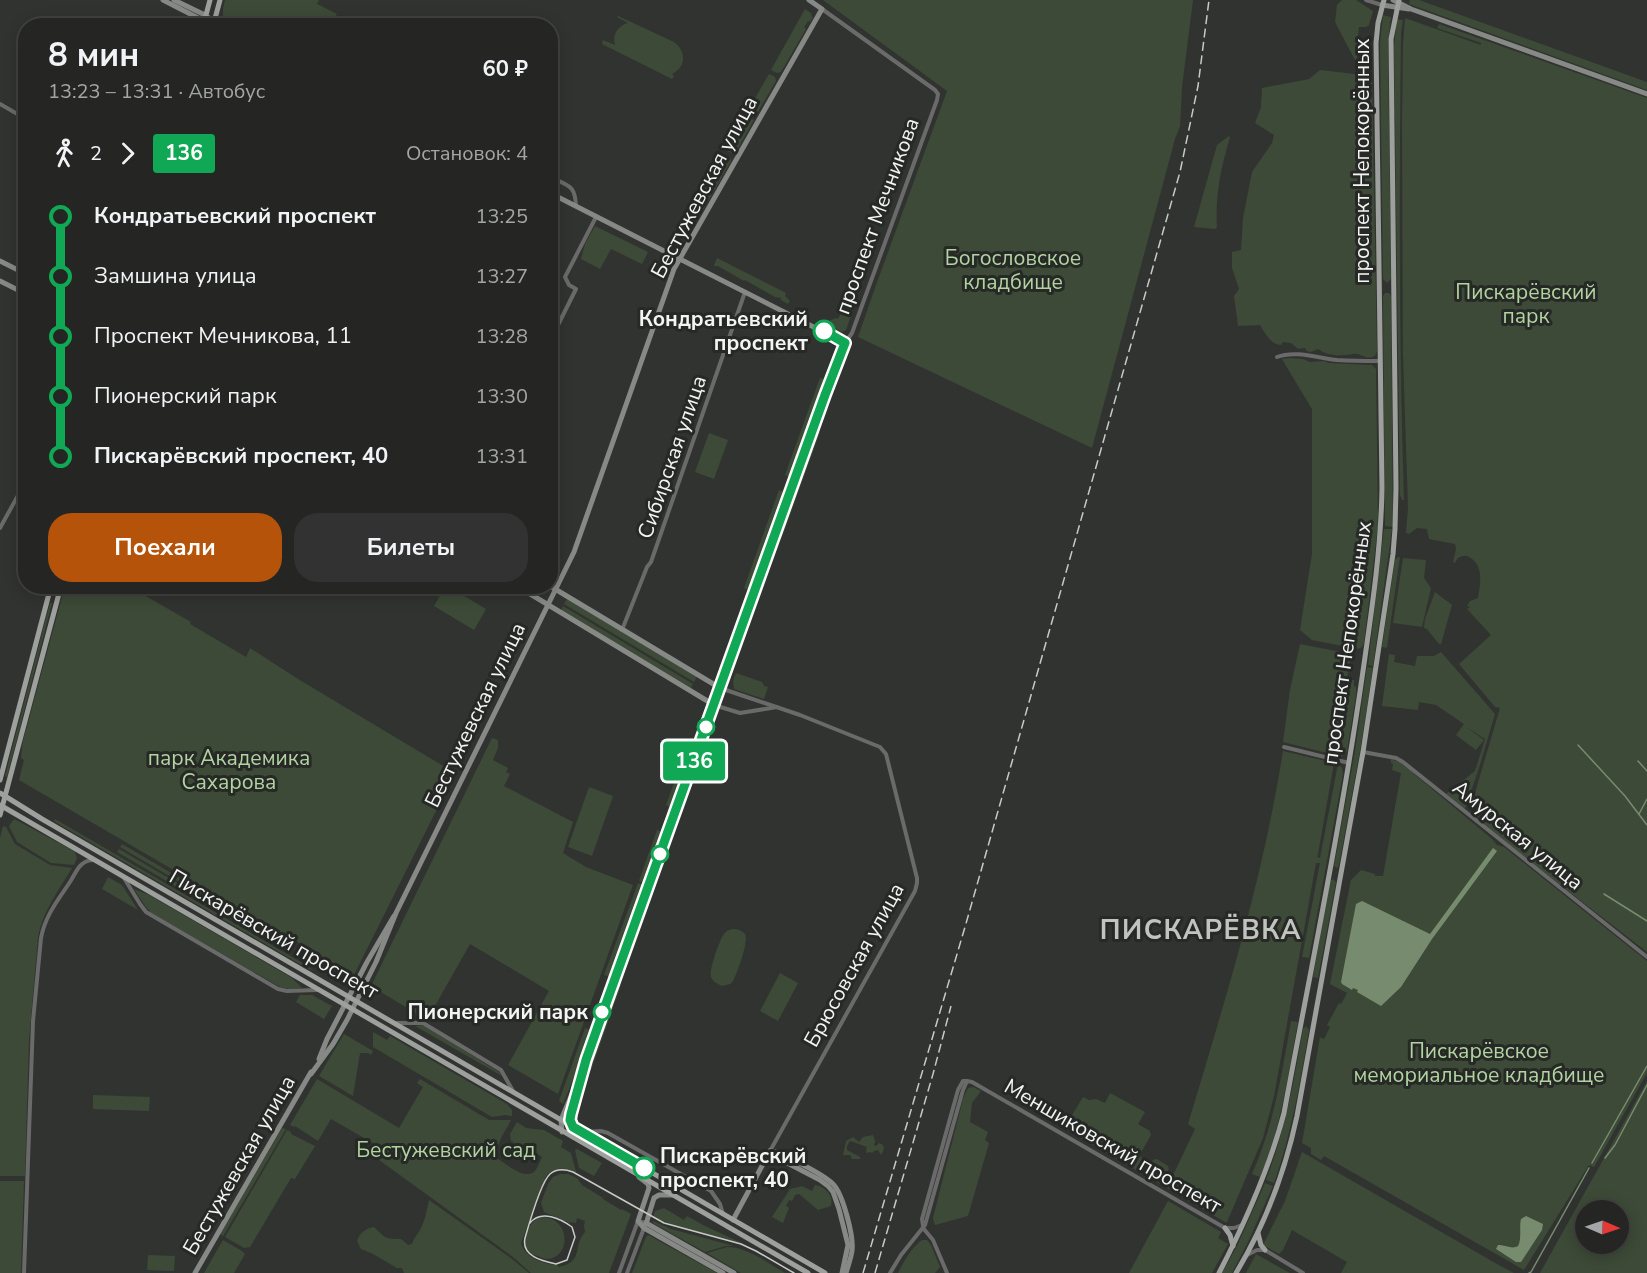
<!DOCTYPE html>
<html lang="ru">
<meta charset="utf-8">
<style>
body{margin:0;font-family:"Nunito Sans",sans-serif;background:#313231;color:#f1f3f6;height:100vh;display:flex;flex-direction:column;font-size:22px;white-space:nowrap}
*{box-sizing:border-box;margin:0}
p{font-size:20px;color:#a3a5a6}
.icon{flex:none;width:33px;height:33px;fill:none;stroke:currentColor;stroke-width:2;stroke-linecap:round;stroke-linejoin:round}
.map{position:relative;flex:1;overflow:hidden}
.drawer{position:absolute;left:18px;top:18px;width:540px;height:576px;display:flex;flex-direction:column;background:#252624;border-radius:24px;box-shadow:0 3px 15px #0003,0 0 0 2px #424341}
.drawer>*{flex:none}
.badge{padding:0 12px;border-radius:4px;font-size:21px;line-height:39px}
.needle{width:39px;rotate:92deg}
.controls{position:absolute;left:1575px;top:1200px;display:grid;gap:12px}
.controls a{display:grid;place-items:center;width:54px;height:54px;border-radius:50%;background:#252624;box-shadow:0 3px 15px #0003,0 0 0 2px #424341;font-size:30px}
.map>.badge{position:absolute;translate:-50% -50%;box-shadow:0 0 0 3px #fff}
.legs{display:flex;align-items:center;gap:9px;height:66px;padding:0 30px;font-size:20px}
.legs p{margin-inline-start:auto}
.head{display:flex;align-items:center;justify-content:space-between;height:102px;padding:0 30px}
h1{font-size:33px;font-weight:700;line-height:45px}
.action{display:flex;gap:12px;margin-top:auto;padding:12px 30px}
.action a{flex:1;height:69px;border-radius:24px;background:#b45309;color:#fff;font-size:24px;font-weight:700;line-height:69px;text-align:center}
.action a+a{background:#313231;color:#f1f3f6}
ul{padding:0 30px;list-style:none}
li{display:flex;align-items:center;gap:21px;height:60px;font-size:22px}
li i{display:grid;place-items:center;width:9px;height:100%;margin:0 8px;background:currentColor}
li i::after{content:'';width:15px;height:15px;margin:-8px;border:4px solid;border-radius:50%;background:#252624}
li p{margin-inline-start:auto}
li:first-child i{background:linear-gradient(#0000 50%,currentColor 0)}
li:last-child i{background:linear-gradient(currentColor 50%,#0000 0)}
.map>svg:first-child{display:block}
</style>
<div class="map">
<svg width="1647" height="1273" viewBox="0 0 1647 1273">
<rect width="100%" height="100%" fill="#313330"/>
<g fill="#3d4a37" fill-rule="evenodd">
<polygon points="225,0 319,0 317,4 337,14 330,25 242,25 223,16 223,9"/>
<polygon points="823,0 1193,0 1182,87 1180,126 1175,139 1092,448 858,337 876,285 947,91"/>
<polygon points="1342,0 1356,0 1373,11 1369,25 1366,27 1359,27 1357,44 1357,64 1335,22 1337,5"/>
<polygon points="1410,0 1419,0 1647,82 1647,90 1409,4"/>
<polygon points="805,9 812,14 811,16 813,17 810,22 808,21 804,27 806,29 781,72 777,73 771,70"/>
<polygon points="1383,15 1391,17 1388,43 1391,279 1387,283 1383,279 1380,43"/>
<path d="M618 16 674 42C687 52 686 67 672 74L674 76 672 79 602 44 603 40 615 45C612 34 618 26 628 23L617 17Z"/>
<path d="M1405 18 1481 45V43L1437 28 1439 24 1647 98V952L1479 822 1475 796 1477 786 1500 708 1495 707 1459 664 1491 635 1467 609 1470 607 1467 606 1470 601 1478 598C1480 585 1484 568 1472 559 1467 555 1464 555 1458 558L1455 563 1453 562 1456 549 1455 544 1429 539 1427 529 1417 528 1409 534 1406 533 1408 508 1403 356 1402 127 1403 44Z"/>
<path d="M1397 19 1403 20 1401 33C1399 188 1399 344 1404 500H1402L1400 495 1394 46Z"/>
<path d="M1320 70 1372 76 1377 351 1375 356C1366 360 1364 355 1356 354 1353 353 1350 355 1346 355 1336 356 1326 355 1318 349L1311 352 1307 351 1305 348 1298 349 1291 343 1283 342 1281 345C1271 345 1265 333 1260 325L1238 326 1234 296 1239 289 1232 268V252L1241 250 1243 218 1252 172 1272 143 1274 135 1255 123 1261 107 1262 88 1309 79Z"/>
<polygon points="769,74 775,77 776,81 755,117 747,112"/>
<polygon points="745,116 754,120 736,152 732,153 725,150"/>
<path d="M1229 136 1230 137C1221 168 1215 194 1217 227L1215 229 1194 227 1217 145Z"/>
<polygon points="723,154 730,157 731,161 699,217 690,212"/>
<polygon points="595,226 648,252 642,264 611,249 600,269 581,259 585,244"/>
<polygon points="717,258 786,293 785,296 790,301 788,304 781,300 781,298 775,297 745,280 744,281 718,266 714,266"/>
<polygon points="1385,293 1389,293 1391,296 1393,527 1385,526 1383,296"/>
<polygon points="845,304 854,307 846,330 842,332 824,323 836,318 838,319"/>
<polygon points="1289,358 1303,359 1310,362 1324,361 1329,363 1370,365 1372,365 1376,369 1378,525 1364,643 1362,647 1358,649 1312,640 1300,630 1312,554 1312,409 1282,359"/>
<polygon points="820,378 827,380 791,478 785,475"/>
<polygon points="816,432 820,432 782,537 779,536"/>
<polygon points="709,433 728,440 714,479 695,472"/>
<polygon points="779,490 786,493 751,591 744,588"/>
<polygon points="1384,529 1392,529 1373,666 1368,665"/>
<polygon points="1398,557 1400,557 1387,648 1382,647 1395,560"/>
<polygon points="1403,558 1426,560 1424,578 1431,588 1422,627 1393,623"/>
<polygon points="65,586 130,587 191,622 190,624 246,657 250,648 298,679 455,773 354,975 19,780 24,760 21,758 23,741"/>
<polygon points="449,587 486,609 474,630 434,606 445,587"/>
<polygon points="1435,592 1452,605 1441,644 1439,644 1427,629 1424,628 1425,619"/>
<polygon points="567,599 697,677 694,682 564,604"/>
<polygon points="50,603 52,603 7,777 5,776"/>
<polygon points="563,606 693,684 691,688 561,610"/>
<polygon points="1300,644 1351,654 1335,755 1283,742 1290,690"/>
<polygon points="1441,652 1495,714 1479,768 1465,809 1446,794 1475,771 1485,739 1465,726 1484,740 1476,750 1456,735 1464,724 1436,705 1419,702 1418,710 1382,706 1389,654 1395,655 1394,662 1415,666 1417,656 1434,656"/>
<polygon points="1367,667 1373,668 1360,751 1339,865 1337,868 1334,866 1355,751"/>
<polygon points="736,673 762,682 764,686 768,687 764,699 734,689 733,681"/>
<polygon points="1351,680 1354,680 1354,686 1356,687 1356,695 1347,751 1344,755 1339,757"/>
<polygon points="492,738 498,740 498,748 493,760 508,768 506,772 510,774 504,786 573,822 563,853 586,867 633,885 558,1094 508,1065 549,991 470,944 427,1020 371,986"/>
<polygon points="687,747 693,749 672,808 666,805"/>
<path d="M1283 751 1334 763 1318 854 1317 857 1320 858 1338 764 1342 768 1343 774 1309 958 1302 957 1320 863H1316L1274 1096 1263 1138 1227 1222H1225L1167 1188 1195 1129 1188 1124C1225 1001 1263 878 1283 751Z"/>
<polygon points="1391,759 1402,763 1414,772 1413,773 1492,839 1497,845 1504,847 1647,961 1647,1073 1594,1167 1589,1165 1524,1270 1324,1156 1321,1160 1311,1154 1311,1148 1302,1143 1320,1037 1324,1039 1330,1027 1327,1025 1339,1003 1341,1004 1347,993 1330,984 1351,880 1361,870 1375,874 1375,876 1383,876 1401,773 1392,770 1393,764 1391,763"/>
<polygon points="589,787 613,796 592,856 568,847"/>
<path d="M14 819C34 830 55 840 75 852L77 858 74 865 51 863 17 842 9 826Z"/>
<polygon points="55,819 306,965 314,971 305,967 62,826 54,821"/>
<path d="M3 826 6 827 15 844 50 865 72 868C59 890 42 912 38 938L29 1039 25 1176H0V838Z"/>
<polygon points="657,830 664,832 645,883 639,881"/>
<polygon points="122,844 217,900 217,904 120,847"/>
<polygon points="119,849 261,932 259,935 117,852"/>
<polygon points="108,877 122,885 138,910 102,889"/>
<polygon points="1333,879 1336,882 1318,978 1313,977 1330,881"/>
<polygon points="638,883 644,885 611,977 604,975"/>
<polygon points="134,889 149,895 292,978 302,988 290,989 280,987 151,913 145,906"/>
<path d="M732 929C736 929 742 930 745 934 749 942 737 973 733 981L730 984 722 986C718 984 713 982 711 977 709 970 719 941 724 934 727 930 727 931 732 929Z"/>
<polygon points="780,973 798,983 778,1021 760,1011"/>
<polygon points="617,984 621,985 583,1093 581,1093 590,1061"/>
<polygon points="300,995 312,995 332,1006 324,1019 296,1002"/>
<path d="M1291 1021 1298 1022C1288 1074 1281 1129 1260 1177L1252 1174C1274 1125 1282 1073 1291 1021Z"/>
<polygon points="423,1025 499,1072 502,1076 415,1026"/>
<path d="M1306 1026 1309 1030C1300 1082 1292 1133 1274 1183L1266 1180C1285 1131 1294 1081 1303 1029Z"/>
<polygon points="585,1028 590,1030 588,1043 582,1058 563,1104 559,1101"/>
<polygon points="373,1032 387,1040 390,1036 507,1104 512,1110 512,1116 505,1115 492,1117 373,1047"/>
<polygon points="344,1034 373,1051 371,1055 368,1053 360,1053 353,1096 319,1076"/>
<path d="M317 1079 399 1128 423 1087 417 1083 420 1079 489 1120H511C505 1132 494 1145 498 1159 507 1164 525 1181 535 1171 538 1167 540 1161 542 1157L527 1148 523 1149 511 1141 510 1134 517 1122 526 1128 544 1130 563 1141 561 1147 571 1153 576 1172C565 1167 554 1167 546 1176L521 1243C525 1258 543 1264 558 1265V1267C585 1262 572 1246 585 1232L584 1226 585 1221 577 1218 576 1223 571 1222 570 1223 544 1212 541 1203 548 1184 553 1177 560 1174H568L577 1178 582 1185 603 1198V1199L621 1210 622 1209 631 1214 609 1273H531L513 1257 379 1160 385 1150 331 1119 318 1141 295 1126 294 1127 290 1125Z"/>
<path d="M1647 1081V1273H1540ZM1586 1210H1618V1244H1586Z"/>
<polygon points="973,1087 981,1091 972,1103 970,1122 988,1132 985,1140 989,1143 968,1216 935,1225 933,1218 963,1099 968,1088"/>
<polygon points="1110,1093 1145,1112 1138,1124 1150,1131 1151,1135 1139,1156 1151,1163 1153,1160 1157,1159 1168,1166 1169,1169 1160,1184 1067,1130 1066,1125 1083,1097 1089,1100 1096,1099 1105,1103"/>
<polygon points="93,1095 150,1097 149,1111 93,1109"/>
<polygon points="282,1128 286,1129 223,1236 220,1234"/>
<polygon points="287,1130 291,1132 291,1134 315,1146 295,1179 291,1178 250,1247 244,1248 225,1237"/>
<polygon points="873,1135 875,1141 874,1145 876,1146 879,1143 883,1145 884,1148 882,1154 880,1154 878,1150 874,1151 872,1153 870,1152 867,1153 866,1152 867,1147 850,1141 847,1146 847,1150 860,1157 860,1159 852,1159 850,1155 843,1155 846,1141 853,1137 859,1142 863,1137"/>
<polygon points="577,1149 602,1163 594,1176 579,1168 575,1150"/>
<polygon points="1302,1152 1497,1264 1514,1273 1341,1273 1347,1262 1292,1230 1283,1250 1279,1254 1263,1245 1285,1201"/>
<polygon points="0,1181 24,1181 21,1273 0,1273"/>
<polygon points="1265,1183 1273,1186 1248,1242 1232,1273 1222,1273 1237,1246"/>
<path d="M815 1185C825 1186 834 1196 831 1206L818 1210 799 1194 795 1195 792 1201 789 1200 786 1206 789 1208 783 1223 772 1217 790 1189 802 1186 812 1191Z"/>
<path d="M429 1200 512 1259 529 1273H404L402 1268H397L373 1254 361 1249 357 1241C360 1232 365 1229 374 1227 386 1238 384 1239 401 1239L408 1245 412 1244C414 1238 417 1235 420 1230 425 1221 427 1209 429 1200Z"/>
<polygon points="1168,1201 1221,1232 1218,1238 1228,1244 1212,1273 1129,1273"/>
<polygon points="664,1208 684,1220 687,1216 705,1226 746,1245 681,1228 653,1217 655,1211"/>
<path d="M540 1217C571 1216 572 1258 547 1259 543 1259 541 1257 538 1256 533 1255 528 1253 526 1249 521 1239 531 1220 540 1217Z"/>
<polygon points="653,1221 671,1229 734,1246 726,1246 705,1252 653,1223"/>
<polygon points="648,1235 650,1236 717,1273 632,1273 646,1237"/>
<polygon points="223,1240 242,1251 245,1254 234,1273 204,1273"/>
<path d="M922 1240H927L931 1245 940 1267 935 1273H898C904 1261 911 1248 922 1240Z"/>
<path d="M727 1247C747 1247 768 1263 785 1273H741L707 1253Z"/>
<polygon points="1256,1254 1286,1271 1290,1273 1246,1273"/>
<polygon points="148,1255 175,1256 174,1271 147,1270"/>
</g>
<g fill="#778c6e">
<polygon points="1493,848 1497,851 1432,939 1401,987 1381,1006 1357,992 1358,990 1353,988 1352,990 1342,984 1341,982 1356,904 1362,901 1430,934"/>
<path d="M1526 1216 1543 1224 1542 1230 1521 1262H1516L1496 1249 1498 1245C1505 1244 1511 1250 1518 1246 1522 1239 1519 1227 1521 1219Z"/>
</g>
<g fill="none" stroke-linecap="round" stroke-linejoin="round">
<g stroke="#778c6e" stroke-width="1.5">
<polyline points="1578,745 1625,796 1647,825"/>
<polyline points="1638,761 1647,771"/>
<polyline points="1639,814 1647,799"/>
<polyline points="1604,894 1647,921"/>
<polyline points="1605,1158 1615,1145 1647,1085"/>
<polyline points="1592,1163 1647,1066"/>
<polyline points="1529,1273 1531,1272 1589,1168"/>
</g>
<g stroke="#696a69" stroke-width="4">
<polyline points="1366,0 1382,5"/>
<polyline points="822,9 935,90 938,94 937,100 856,322 852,333 845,343"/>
<polyline points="0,104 26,119"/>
<path d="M550 177C568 186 575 184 576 206"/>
<polyline points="550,341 576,289 569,285 565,277 596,217"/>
<path d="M1277 357C1295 350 1318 358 1337 360 1352 361 1366 361 1380 361"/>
<polyline points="0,528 26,481"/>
<polyline points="622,630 647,567 651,562 745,292"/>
<polyline points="720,688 800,715 880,747 886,754 917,878 917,883 915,891 770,1151"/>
<polyline points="714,705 740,713 777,707"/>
<polyline points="1284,747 1349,763"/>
<polyline points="1363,752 1396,758 1403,762 1647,957"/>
<polyline points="124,878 140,904 146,912 278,989 287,991 317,990"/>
<polyline points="396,1023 423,1023 501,1070 513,1091"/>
<polyline points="967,1081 972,1082 1225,1228 1234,1228 1242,1225"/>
<polyline points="583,1132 601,1131 608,1133 711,1191 720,1204 723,1214"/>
<polyline points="923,1226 922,1219 958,1090 963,1081 966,1081"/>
<polyline points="923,1228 933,1240 947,1273"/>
<polyline points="1247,1255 1257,1250 1265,1250 1303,1273"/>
<path d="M24 1273 33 1021 41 938C45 916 58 900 70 882 74 876 76 870 81 865 85 861 89 860 94 860"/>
<polyline points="619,1273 638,1221 646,1223"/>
<polyline points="627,1273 644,1228"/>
<polyline points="890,1273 901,1255 925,1225 963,1090 967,1081"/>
</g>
<g stroke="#878986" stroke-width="5">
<polyline points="163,0 204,21 213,23"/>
<polyline points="174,0 205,15 219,26"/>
<polyline points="1393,0 1411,9 1647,94"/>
<polyline points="1382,5 1409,9"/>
<polyline points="550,193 845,343 831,380 586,1060 561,1120 562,1132"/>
<polyline points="0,261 26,274"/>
<polyline points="0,281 26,294"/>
<polyline points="517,586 714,705"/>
<polyline points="550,586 720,688"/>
<polyline points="319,1059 327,1039 367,962 394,916"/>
<polyline points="311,1074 333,1044 347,1020 376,962 396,913 574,552 674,269 822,9 809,0"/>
<polyline points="572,1127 570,1117 581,1077"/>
<path d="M770 1151 777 1152C792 1160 821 1172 833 1184 843 1194 854 1237 852 1251 851 1258 848 1266 846 1273"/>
<polyline points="770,1151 774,1156 820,1180 828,1186 833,1192 839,1209 848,1245 842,1273"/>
<polyline points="639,1177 648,1184 649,1188 638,1221 644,1228 723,1273"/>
<polyline points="733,1220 770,1151"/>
<polyline points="646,1223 734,1273"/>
<polyline points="646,1224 654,1198 659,1195 672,1195"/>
<polyline points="195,1273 311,1072"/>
</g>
<g stroke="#9ea09d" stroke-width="5">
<polyline points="203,26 210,0"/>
<polyline points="213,26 220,0"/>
<polyline points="0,780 51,586"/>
<polyline points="0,793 42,819 825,1273"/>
<polyline points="0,805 808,1273"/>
<polyline points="0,815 61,586"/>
<polyline points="1225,1228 1230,1235 1233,1246"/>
<polyline points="1258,1233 1261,1245 1265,1250"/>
<path d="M1219 1273C1246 1221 1269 1170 1284 1113 1311 968 1341 824 1362 678 1371 615 1381 552 1382 488L1376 43 1378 23 1384 0"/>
<path d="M1236 1273C1265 1225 1285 1172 1297 1116L1363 752 1393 554 1395 529 1396 488 1391 39 1399 0"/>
</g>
<path stroke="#c8cac8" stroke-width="1.5" d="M530 1223C541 1209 561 1219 572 1227L575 1237 567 1260 556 1264C542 1261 521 1256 525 1238 529 1224 541 1182 550 1174 557 1168 565 1169 573 1172L664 1223 741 1244 756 1251 794 1273"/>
<g stroke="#c8cac8" stroke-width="1.5" stroke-dasharray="9 4.5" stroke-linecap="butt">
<polyline points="863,1273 965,927 1180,172 1198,86 1209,0"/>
<polyline points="875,1273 933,1074 951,1006"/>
</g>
</g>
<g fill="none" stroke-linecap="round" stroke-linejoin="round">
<g stroke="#fff" stroke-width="14">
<polyline id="line-1" points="644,1168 573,1127 570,1120 571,1114 586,1060 603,1012 825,395 845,343 824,331"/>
</g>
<use href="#line-1" stroke="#10a855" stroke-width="9"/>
</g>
<g fill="#fff" stroke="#10a855" stroke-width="3">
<circle cx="824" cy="331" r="10"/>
<circle cx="706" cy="727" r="8"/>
<circle cx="660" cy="854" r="8"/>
<circle cx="602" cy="1012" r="8"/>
<circle cx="644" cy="1168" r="10"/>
</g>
<g text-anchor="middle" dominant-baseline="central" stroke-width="6" stroke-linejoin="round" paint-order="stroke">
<g font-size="21" fill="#f3f5f3" stroke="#272927">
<text transform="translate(1362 161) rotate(-90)">проспект Непокорённых</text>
<text transform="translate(704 187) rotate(-62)">Бестужевская улица</text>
<text transform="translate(877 216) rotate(-70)">проспект Мечникова</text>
<text transform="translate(672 457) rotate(-71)">Сибирская улица</text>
<text transform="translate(1347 643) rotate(-82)">проспект Непокорённых</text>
<text transform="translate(475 715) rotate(-64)">Бестужевская улица</text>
<text transform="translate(1518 835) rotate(39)">Амурская улица</text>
<text transform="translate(274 934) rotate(30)">Пискарёвский проспект</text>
<text transform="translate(854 965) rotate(-61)">Брюсовская улица</text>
<text transform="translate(1113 1146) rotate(30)">Меншиковский проспект</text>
<text transform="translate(239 1165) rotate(-60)">Бестужевская улица</text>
</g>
<g font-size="21" fill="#b1d4a0" stroke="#272927">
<text x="1013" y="258">Богословское<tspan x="1013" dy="24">кладбище</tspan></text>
<text x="1526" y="292">Пискарёвский<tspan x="1526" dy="24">парк</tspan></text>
<text x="229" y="758">парк Академика<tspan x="229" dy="24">Сахарова</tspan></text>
<text x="1479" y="1051">Пискарёвское<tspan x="1479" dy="24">мемориальное кладбище</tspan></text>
<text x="446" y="1150">Бестужевский сад</text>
</g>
<g font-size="21" font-weight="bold" fill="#f3f5f3" stroke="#272927" text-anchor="end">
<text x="808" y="319">Кондратьевский<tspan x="808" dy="24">проспект</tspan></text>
<text x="588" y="1012">Пионерский парк</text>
<text x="660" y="1156" text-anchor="start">Пискарёвский<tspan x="660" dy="24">проспект, 40</tspan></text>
</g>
<g font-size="27" font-weight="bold" letter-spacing="1.5" fill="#c1c3bf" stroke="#272927">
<text x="1201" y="930">ПИСКАРЁВКА</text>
</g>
</g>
</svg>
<div class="controls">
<a><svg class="needle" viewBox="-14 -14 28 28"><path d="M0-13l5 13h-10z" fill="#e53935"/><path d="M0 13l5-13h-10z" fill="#a3a5a6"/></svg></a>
</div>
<b class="badge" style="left:694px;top:761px;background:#10a855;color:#fff">136</b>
<section class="drawer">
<div class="head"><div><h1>8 мин</h1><p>13:23 – 13:31 · Автобус</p></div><b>60 ₽</b></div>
<div class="legs"><svg class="icon" aria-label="walk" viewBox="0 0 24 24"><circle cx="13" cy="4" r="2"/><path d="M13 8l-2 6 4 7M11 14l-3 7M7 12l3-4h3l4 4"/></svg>2<svg class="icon" aria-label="forward" viewBox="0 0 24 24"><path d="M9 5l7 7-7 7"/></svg><b class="badge" style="background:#10a855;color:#fff">136</b><p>Остановок: 4</p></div>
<ul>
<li><i style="color:#10a855"></i><b>Кондратьевский проспект</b><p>13:25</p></li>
<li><i style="color:#10a855"></i><span>Замшина улица</span><p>13:27</p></li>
<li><i style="color:#10a855"></i><span>Проспект Мечникова, 11</span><p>13:28</p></li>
<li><i style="color:#10a855"></i><span>Пионерский парк</span><p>13:30</p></li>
<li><i style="color:#10a855"></i><b>Пискарёвский проспект, 40</b><p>13:31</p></li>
</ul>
<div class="action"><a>Поехали</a><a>Билеты</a></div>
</section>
</div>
